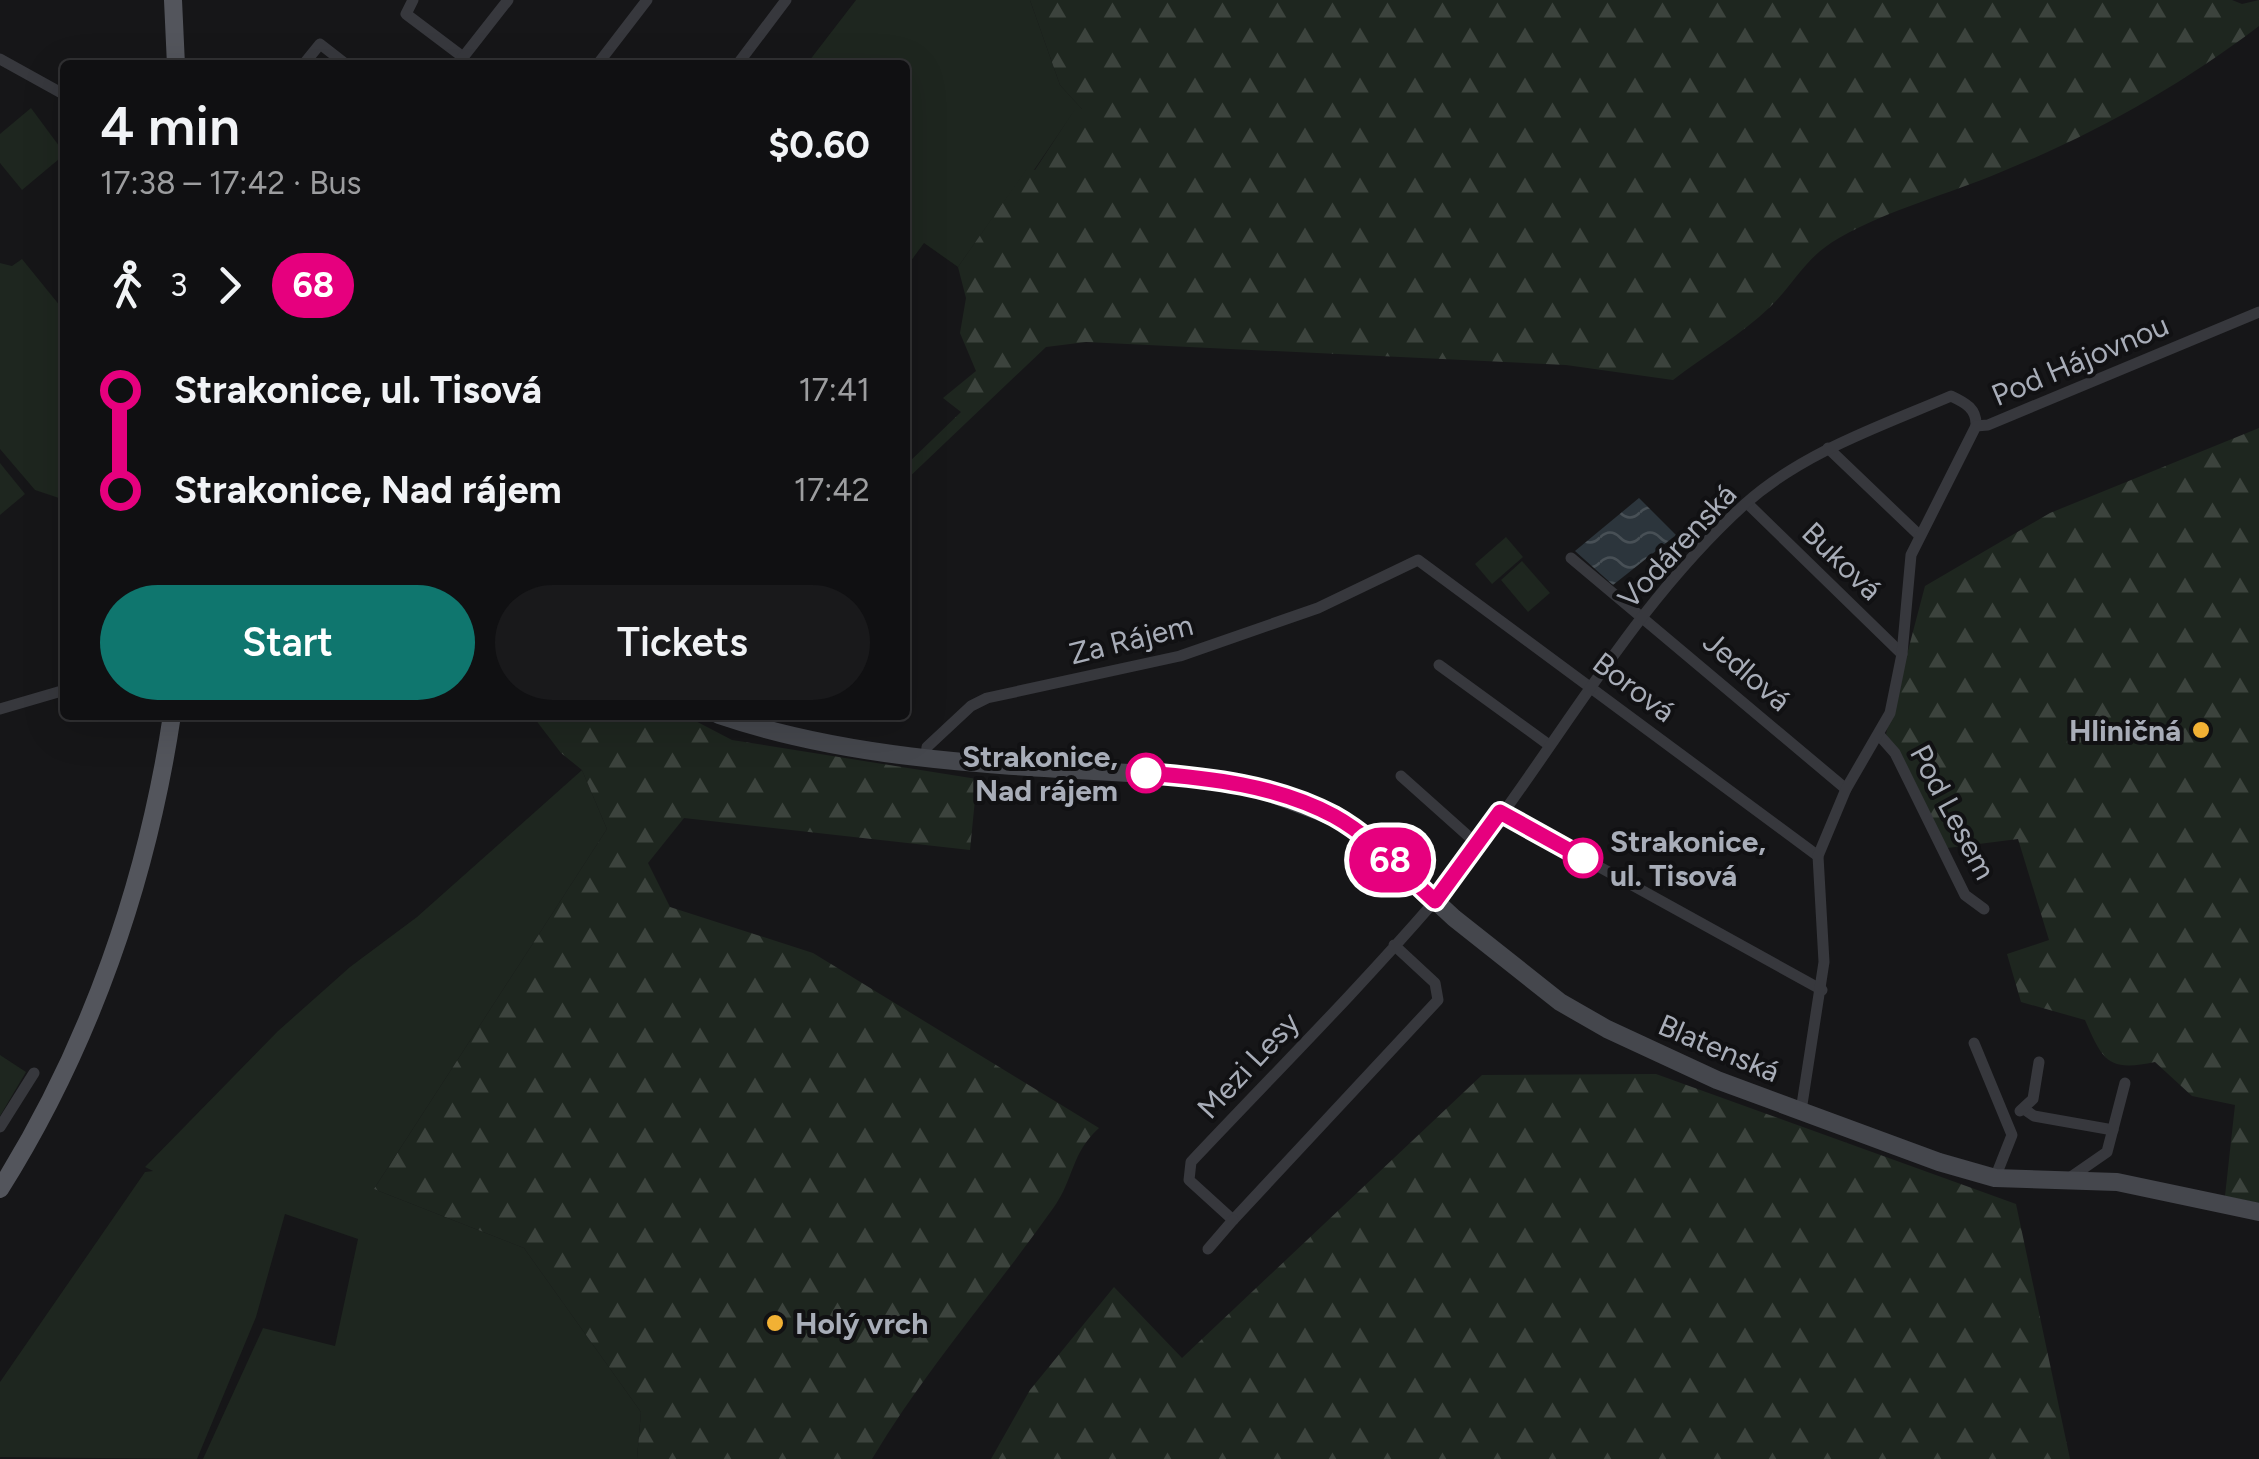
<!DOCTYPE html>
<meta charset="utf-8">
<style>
body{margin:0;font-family:Figtree,sans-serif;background:#19191b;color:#f1f3f6;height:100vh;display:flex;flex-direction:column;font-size:38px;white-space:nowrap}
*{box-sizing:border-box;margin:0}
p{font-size:32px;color:#9c9d9f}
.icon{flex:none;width:55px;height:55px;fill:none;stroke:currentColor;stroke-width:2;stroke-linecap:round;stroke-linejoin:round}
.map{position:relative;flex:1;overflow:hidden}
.details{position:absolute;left:60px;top:60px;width:850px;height:660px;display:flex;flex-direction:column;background:#101012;border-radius:10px;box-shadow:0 10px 40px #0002,0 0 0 2px #303032}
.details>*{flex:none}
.badge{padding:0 20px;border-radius:32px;font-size:35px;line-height:65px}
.map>.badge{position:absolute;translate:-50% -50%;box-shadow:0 0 0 5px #fff}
.legs{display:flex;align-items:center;gap:15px;height:110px;padding:0 40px;font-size:32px}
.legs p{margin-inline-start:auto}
.head{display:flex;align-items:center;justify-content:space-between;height:170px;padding:0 40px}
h1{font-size:55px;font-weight:600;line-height:75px}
.action{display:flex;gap:20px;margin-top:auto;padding:20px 40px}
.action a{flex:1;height:115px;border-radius:60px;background:#0f766e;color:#fff;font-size:40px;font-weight:600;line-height:115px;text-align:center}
.action a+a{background:#19191b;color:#f1f3f6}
ul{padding:0 40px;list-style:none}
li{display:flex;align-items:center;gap:35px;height:100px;font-size:38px}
li i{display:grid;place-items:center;width:15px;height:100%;margin:0 12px;background:currentColor}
li i::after{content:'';width:25px;height:25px;margin:-12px;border:8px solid;border-radius:50%;background:#101012}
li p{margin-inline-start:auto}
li:first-child i{background:linear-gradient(#0000 50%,currentColor 0)}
li:last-child i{background:linear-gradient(currentColor 50%,#0000 0)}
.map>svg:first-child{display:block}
</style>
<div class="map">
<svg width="2259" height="1459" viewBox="0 0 2259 1459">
<defs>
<pattern id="forest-firs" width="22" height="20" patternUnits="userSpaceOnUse" patternTransform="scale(2.5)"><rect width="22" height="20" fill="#1e261f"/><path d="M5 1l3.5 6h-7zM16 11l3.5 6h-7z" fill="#3c433d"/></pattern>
<pattern id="water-waves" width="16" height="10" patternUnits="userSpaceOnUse" patternTransform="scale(2.5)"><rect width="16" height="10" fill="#2c353c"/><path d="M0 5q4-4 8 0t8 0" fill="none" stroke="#485056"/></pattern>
</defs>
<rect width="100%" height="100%" fill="#161618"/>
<g fill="#1e261f">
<polygon points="856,0 1030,0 1060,85 1083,110 1075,110 1034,170 1028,168 958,267 924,243 905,269 905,65 806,65"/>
<polygon points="31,108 65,154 22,190 0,163 0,134"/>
<polygon points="22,259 65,312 65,500 35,490 0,449 0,263 12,266"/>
<polygon points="0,463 25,494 0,515"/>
<polygon points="1506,537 1523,557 1492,584 1475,564"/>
<polygon points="1522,561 1550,593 1528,612 1501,580"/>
<polygon points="582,770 607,829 374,1189 524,1248 641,1412 637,1459 203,1459 263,1328 335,1346 358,1239 285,1214 256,1317 197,1459 0,1457 0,1382 145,1172 153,1171 145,1167 278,1031 350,967 417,917"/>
<polygon points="0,1055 26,1072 0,1116"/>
</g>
<g fill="url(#forest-firs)">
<path d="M1030 0H2232L2242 4 2259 0V26C2180 86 2093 135 2001 172 1947 195 1892 208 1839 238 1805 257 1795 283 1770 307 1742 334 1704 356 1673 380L1566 365 1086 342 1046 347 905 481V466L961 412 943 398 976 371 960 333 966 298 958 267 1028 167 1035 170 1075 109H1082L1060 85Z"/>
<path d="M2259 428V1203L2225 1196 2235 1105 2192 1096 2155 1062C2108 1072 2103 1061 2085 1020L2021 1002 2007 954 2049 940 2018 839 1939 849 1886 734 1925 586 2050 513Z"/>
<path d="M532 715H684L732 740 977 779 970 850 684 818 648 863 670 907 813 953 1099 1128C1071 1153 1074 1179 1054 1207 994 1292 925 1370 872 1459H637L641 1412 524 1248 374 1189 607 829 582 770 561 753Z"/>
<polygon points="1656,1074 2016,1204 2070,1459 991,1459 1030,1390 1114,1287 1182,1358 1482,1075"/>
</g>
<polygon fill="url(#water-waves)" points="1639,498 1676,535 1613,585 1575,551"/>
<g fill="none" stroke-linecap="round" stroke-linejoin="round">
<g stroke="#37383d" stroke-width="11">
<polyline points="413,0 406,14 463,57"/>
<polyline points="0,59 65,95"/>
<polyline points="303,65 320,44 347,65"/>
<polyline points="457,65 508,0"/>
<polyline points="597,65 647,0"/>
<polyline points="737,65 786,0"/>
<polyline points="1828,448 1919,535"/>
<polyline points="1747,503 1902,654"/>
<polyline points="1571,558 1846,789"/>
<polyline points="1439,665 1549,745"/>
<polyline points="0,709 65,690"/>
<polyline points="1880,736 1895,753 1965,895 1984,909"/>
<polyline points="926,756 927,747 971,706 987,698 1180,656 1318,608 1418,560 1818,856"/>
<polyline points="1401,776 1476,843"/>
<polyline points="1500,812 1822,990"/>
<path d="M1394 945 1435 983 1438 1000 1233 1220 1189 1180 1191 1162C1272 1076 1356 992 1433 903 1543 775 1619 618 1745 504 1803 452 1881 426 1951 396 1966 403 1977 409 1976 426"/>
<polyline points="1974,1043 2012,1135 1995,1178"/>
<polyline points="2024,1109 2034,1116 2113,1130"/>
<polyline points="1801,1111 1824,962 1818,856 1846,789 1890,713 1902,654 1911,555 1976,426 1988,425 2259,312"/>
<polyline points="2020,1111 2033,1099 2039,1062"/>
<polyline points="0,1127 34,1073"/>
<polyline points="2068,1179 2107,1152 2125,1083"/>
<polyline points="1208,1249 1233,1220"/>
</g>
<path stroke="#45474d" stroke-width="18" d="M719 715C875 768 1048 766 1210 778L1256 788 1334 817 1373 843 1454 918 1560 1002 1607 1029 1717 1080 1939 1162 1995 1178 2117 1182 2259 1212"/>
<g stroke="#53555c" stroke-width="18">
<polyline points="173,0 176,65"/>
<path d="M0 1189C90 1046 147 882 172 715"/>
</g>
</g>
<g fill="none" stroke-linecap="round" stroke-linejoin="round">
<g stroke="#fff" stroke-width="22">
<path id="line-1" d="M1146 773C1209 778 1276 785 1334 816 1372 837 1403 872 1435 901L1500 812 1583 858"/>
</g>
<use href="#line-1" stroke="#e6007e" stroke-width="15"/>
</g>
<g fill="#f2b134" stroke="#111113" stroke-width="4">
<circle cx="2201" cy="730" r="10"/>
<circle cx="775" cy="1323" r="10"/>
</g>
<g fill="#fff" stroke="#e6007e" stroke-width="5">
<circle cx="1146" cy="773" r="18"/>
<circle cx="1583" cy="858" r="18"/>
</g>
<g text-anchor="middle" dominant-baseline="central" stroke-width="8" stroke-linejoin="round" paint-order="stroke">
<g font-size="30" fill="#a8adb8" stroke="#111113">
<text transform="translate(2080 360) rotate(-23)">Pod Hájovnou</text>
<text transform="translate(1677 546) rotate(-47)">Vodárenská</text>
<text transform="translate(1842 561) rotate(44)">Buková</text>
<text transform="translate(1131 639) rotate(-14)">Za Rájem</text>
<text transform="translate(1747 671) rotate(41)">Jedlová</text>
<text transform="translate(1634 687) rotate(37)">Borová</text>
<text transform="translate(1953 812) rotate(62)">Pod Lesem</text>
<text transform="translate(1719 1048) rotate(23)">Blatenská</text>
<text transform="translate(1248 1065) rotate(-47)">Mezi Lesy</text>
</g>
<g font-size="30" font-weight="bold" fill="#a8adb8" stroke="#111113" text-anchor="end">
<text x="2181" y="730">Hliničná</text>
<text x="795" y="1323" text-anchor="start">Holý vrch</text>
</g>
<g font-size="30" font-weight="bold" fill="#a8adb8" stroke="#111113" text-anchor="end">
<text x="1118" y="756">Strakonice,<tspan x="1118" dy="34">Nad rájem</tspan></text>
<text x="1610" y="841" text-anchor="start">Strakonice,<tspan x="1610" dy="34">ul. Tisová</tspan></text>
</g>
</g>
</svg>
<b class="badge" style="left:1390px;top:860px;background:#e6007e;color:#fff">68</b>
<section class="details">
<div class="head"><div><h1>4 min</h1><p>17:38 – 17:42 · Bus</p></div><b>$0.60</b></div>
<div class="legs"><svg class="icon" aria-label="walk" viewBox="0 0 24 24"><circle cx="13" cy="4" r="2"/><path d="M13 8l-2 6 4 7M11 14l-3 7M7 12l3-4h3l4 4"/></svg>3<svg class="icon" aria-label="forward" viewBox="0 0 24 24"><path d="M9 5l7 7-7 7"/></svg><b class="badge" style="background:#e6007e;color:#fff">68</b></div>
<ul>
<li><i style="color:#e6007e"></i><b>Strakonice, ul. Tisová</b><p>17:41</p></li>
<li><i style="color:#e6007e"></i><b>Strakonice, Nad rájem</b><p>17:42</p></li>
</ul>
<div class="action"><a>Start</a><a>Tickets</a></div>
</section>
</div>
